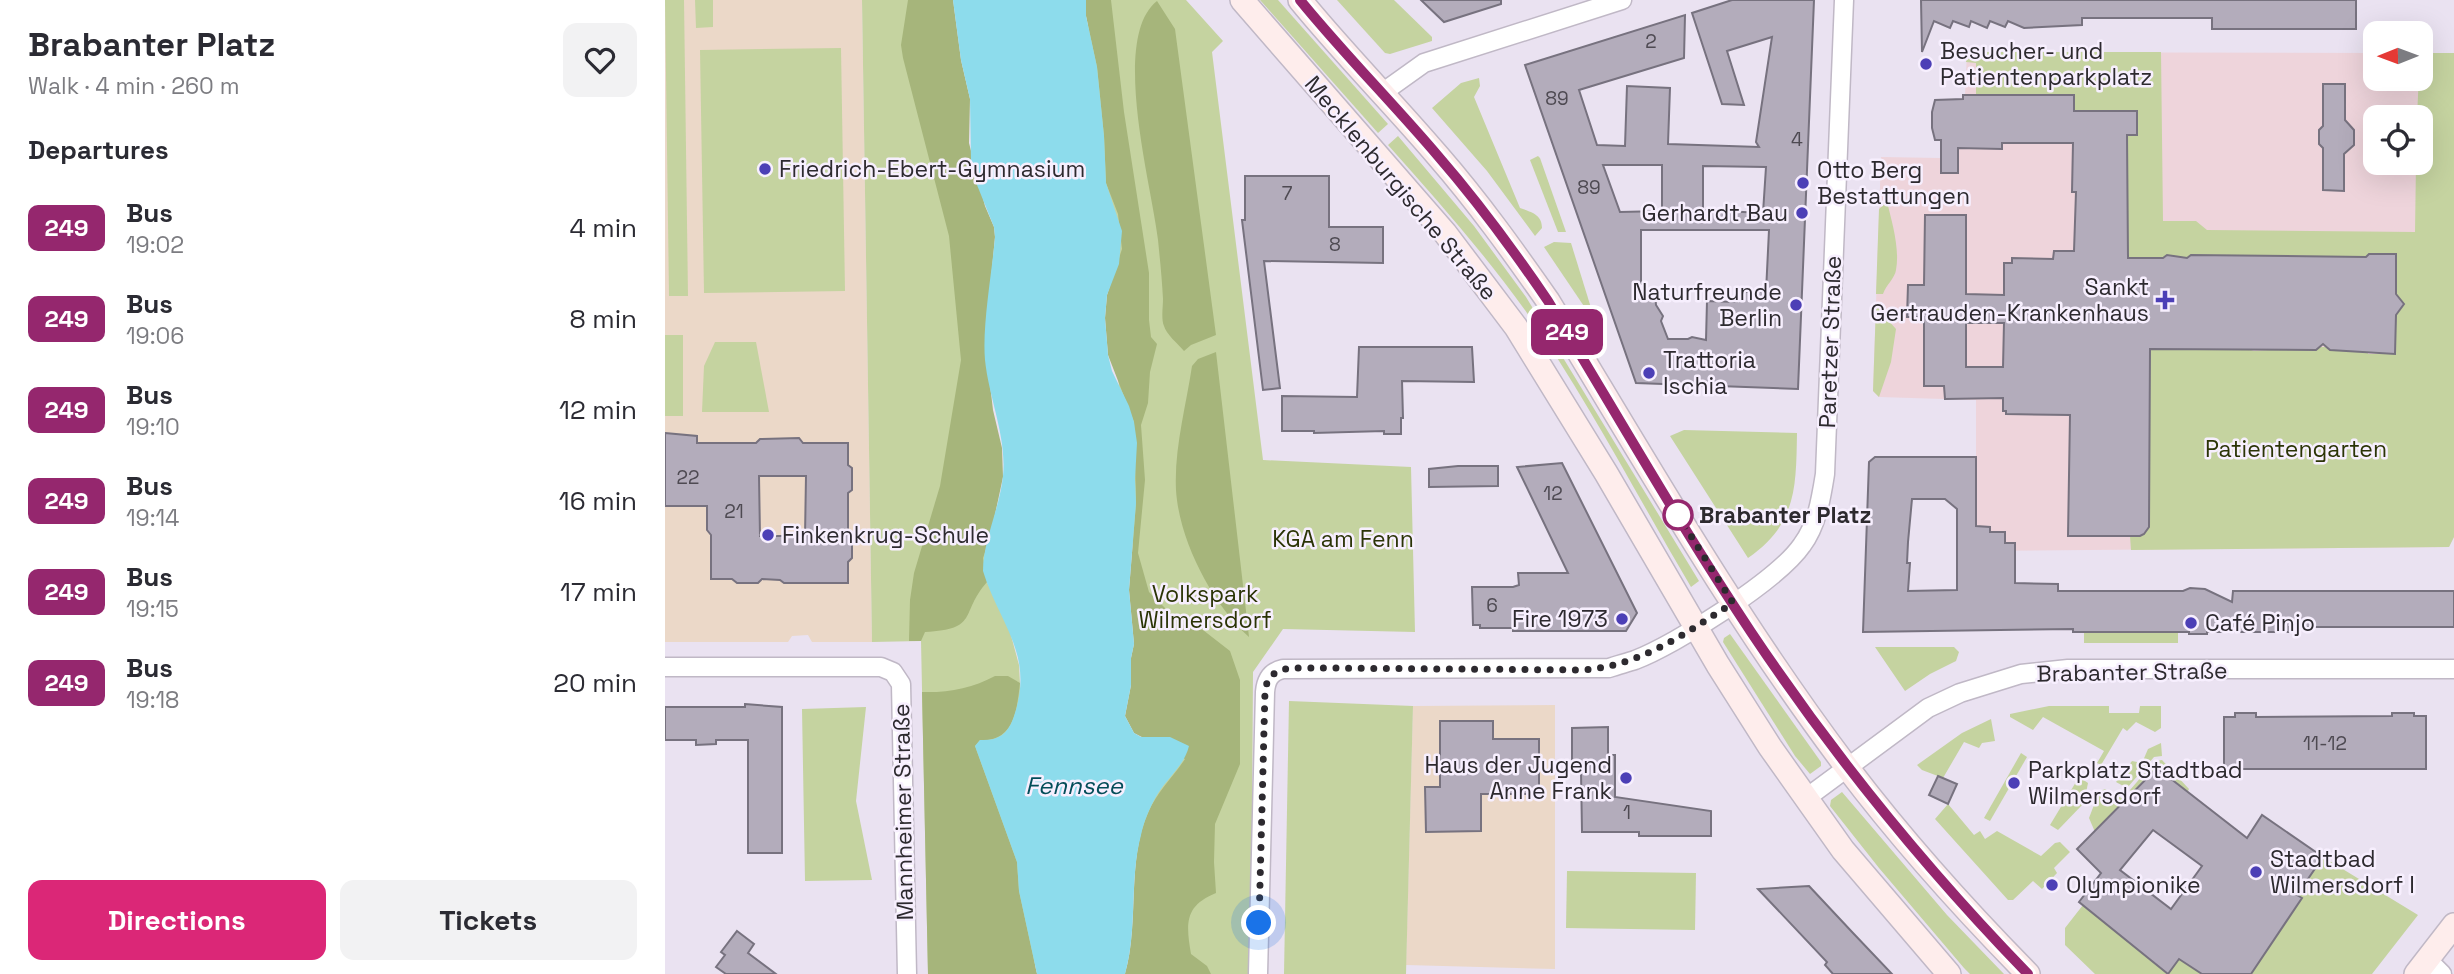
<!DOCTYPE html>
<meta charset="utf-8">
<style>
body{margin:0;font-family:"Space Grotesk",sans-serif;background:#f2f2f3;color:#2b2b33;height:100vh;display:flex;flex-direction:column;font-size:26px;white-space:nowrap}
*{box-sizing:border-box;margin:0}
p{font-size:23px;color:#7c7c81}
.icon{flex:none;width:38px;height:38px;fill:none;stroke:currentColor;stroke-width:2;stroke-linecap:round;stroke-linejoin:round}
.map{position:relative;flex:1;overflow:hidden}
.panel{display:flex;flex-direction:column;background:#fff;width:665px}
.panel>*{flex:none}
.badge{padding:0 14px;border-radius:10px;font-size:24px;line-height:46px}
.needle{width:46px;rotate:269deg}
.fabs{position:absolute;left:1698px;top:21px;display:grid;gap:14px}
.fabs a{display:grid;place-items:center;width:70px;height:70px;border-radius:14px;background:#fff;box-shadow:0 7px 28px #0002;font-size:35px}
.you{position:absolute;width:35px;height:35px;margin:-18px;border:5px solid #fff;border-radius:50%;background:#1a73e8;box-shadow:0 0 0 10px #1a73e833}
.map>.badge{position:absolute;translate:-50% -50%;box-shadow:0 0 0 4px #fff}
h2{padding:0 28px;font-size:26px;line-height:63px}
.round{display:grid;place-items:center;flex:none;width:74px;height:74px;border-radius:14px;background:#f2f2f3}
.headline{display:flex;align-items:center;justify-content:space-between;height:119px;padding:0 28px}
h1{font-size:33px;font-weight:800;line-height:52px}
.primary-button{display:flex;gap:14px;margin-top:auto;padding:14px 28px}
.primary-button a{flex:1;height:80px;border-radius:14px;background:#db2777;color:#fff;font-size:28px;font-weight:800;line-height:80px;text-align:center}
.primary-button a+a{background:#f2f2f3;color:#2b2b33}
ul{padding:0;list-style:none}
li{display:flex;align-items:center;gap:21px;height:91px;padding:0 28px}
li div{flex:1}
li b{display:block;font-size:26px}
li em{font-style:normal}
li .badge{min-width:77px;font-weight:700;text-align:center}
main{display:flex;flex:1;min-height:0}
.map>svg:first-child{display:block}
</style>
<main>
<section class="panel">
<div class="headline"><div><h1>Brabanter Platz</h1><p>Walk · 4 min · 260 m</p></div><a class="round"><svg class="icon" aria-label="heart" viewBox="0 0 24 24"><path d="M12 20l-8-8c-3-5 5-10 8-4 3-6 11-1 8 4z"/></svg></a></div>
<h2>Departures</h2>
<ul>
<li><span class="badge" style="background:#95276e;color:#fff">249</span><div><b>Bus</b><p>19:02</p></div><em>4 min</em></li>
<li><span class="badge" style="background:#95276e;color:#fff">249</span><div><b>Bus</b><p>19:06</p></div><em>8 min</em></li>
<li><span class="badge" style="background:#95276e;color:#fff">249</span><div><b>Bus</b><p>19:10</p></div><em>12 min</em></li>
<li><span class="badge" style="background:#95276e;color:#fff">249</span><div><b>Bus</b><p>19:14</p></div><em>16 min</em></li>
<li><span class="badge" style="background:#95276e;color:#fff">249</span><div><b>Bus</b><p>19:15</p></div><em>17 min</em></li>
<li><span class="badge" style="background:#95276e;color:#fff">249</span><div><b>Bus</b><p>19:18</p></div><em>20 min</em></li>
</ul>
<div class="primary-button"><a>Directions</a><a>Tickets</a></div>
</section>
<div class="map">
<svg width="1789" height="974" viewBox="0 0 1789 974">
<rect width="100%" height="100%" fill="#eae2f1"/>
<g fill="#ebd8c8">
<polygon points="0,0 197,0 207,642 147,642 143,635 127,636 123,642 0,642"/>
<polygon points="890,705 890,969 741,965 748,706"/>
</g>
<path fill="#eed4db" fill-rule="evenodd" d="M1302 52 1710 53V79H1755V53H1789V537L1784 547 1311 551V400L1214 397 1208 391 1216 157 1276 158V173L1293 172V148H1299L1298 95H1300ZM1710 117H1755V163H1710Z"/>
<g fill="#c5d3a0">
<polygon points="0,0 19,0 23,296 4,296"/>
<polygon points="30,0 48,0 48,27 31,28"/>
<polygon points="197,0 288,0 322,582 344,628 354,665 370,969 372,974 263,974 256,641 207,642"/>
<polygon points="421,0 521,0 558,41 547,52 598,460 746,467 750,632 618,629 588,672 586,974 460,974 465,956 484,739"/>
<polygon points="595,0 613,0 723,124 713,133"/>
<polygon points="672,0 729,0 767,37 767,41 725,54 720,53"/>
<polygon points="176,48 180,291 39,293 35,50"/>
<polygon points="1302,52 1496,52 1498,221 1531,221 1542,230 1750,232 1751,163 1755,163 1755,117 1752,117 1755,53 1789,53 1789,537 1784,547 1466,550 1465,536 1479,534 1484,527 1485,356 1480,351 1462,310 1589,351 1652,347 1702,347 1703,354 1729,354 1731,311 1737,306 1737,301 1731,298 1731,256 1704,254 1702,261 1698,257 1590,255 1513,258 1512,256 1502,255 1462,292 1462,135 1472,134 1472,111 1409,111 1409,95 1311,96 1311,63 1301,62"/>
<path d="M814 78 815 86 809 97 855 208C866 212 877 214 877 228L870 236 822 171 767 108 796 83Z"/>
<path d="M733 136 809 226 861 297 1034 581 1026 587C972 496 923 400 862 313 820 254 771 199 723 145Z"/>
<polygon points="873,156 875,158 901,232 893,232 865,160"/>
<path d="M1222 202C1227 222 1235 249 1231 270 1230 278 1221 285 1218 294H1211L1214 209Z"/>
<polygon points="889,242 906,243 931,324 879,247"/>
<polygon points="1211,305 1218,306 1222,319 1231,329 1226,362 1214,397 1208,391"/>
<rect x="0" y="335" width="18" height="81"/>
<polygon points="50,342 91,342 104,412 37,412 39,366"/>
<path d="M1019 430 1132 433C1131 487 1132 524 1083 558L1005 436Z"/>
<rect x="1419" y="632" width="94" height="11"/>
<polygon points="1065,634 1156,762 1156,766 1145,774 1130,756 1058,642 1059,638"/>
<polygon points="1210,647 1289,647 1294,652 1291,661 1265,674 1240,691"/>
<polygon points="624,701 748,706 741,974 619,974"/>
<polygon points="1384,706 1444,706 1444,713 1474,713 1475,706 1496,706 1496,728 1490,732 1471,722 1462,731 1458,728 1436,765 1432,763 1439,751 1378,717 1368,730 1345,717 1345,714"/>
<polygon points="201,707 191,801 207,880 140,881 137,709"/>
<polygon points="1326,719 1330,741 1317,743 1314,748 1299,742 1278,778 1257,770 1252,765 1297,733"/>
<polygon points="1496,743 1497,756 1489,757 1462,788 1451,782 1467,761 1477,763 1483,749"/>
<polygon points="1356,753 1362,757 1325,821 1319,818"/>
<polygon points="1497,760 1524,789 1522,793 1492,768 1467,792 1465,790 1490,761"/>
<polygon points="1414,777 1423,783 1419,803 1393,830 1385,825"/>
<polygon points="1440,789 1462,801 1430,832 1424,818 1434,792"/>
<polygon points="1177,792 1282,915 1339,974 1305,974 1299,968 1214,868 1165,806 1166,800"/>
<polygon points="1283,804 1309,835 1315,831 1320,839 1332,831 1376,856 1390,843 1395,842 1405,852 1389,868 1392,873 1377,889 1368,881 1348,900 1343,900 1270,819"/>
<polygon points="1658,857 1753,915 1707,974 1586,974 1637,899 1632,895"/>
<polygon points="902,871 1031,873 1030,930 901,928"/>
<polygon points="1418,905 1503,973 1514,959 1537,974 1430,974 1400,945 1400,928"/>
</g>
<g fill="#a6b57b">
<path d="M243 0H288L296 60 305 99 304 143 320 206 329 227 330 237 320 342 328 410 337 448 338 477 325 538 318 558 322 582C294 614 315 629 260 632L256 641H244L245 600 249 573 275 486 296 360 284 236 238 58 236 45Z"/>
<path d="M421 0H446L459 112 484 273V320L486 337 492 344 485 372 483 403 476 425 480 480 473 553 484 592 516 624 538 630 565 651 575 680V764L550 824 549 862 551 893C519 906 521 924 526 954L542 966 546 974H460C475 922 461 863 483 813 492 792 508 777 520 759L469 733 460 716 466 685V658L469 644 464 590 471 503 469 422 443 355 440 318 442 295 457 249 453 214 441 183 439 136 432 67 421 16Z"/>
<path d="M492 1 510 29 551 335 526 345 519 351C513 344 501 334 499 326 496 319 498 307 498 299 497 279 495 260 493 240 487 186 445 38 492 1Z"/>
<path d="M551 352 584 637C547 604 514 540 511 490 509 449 521 406 527 366L533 359Z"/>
<path d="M330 676H343L355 683C352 710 349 742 315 740L310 746 352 862 354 891 372 974H263L257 692C282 693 308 688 330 676Z"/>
</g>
<path fill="#8ddcec" d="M288 0H421V16L432 67 439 136 441 183 457 231 454 264 442 295 440 318 443 355 447 371 464 406 469 422 472 443 470 479 471 503 464 590 469 644 466 658V685L460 716 469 733 476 737H505L524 746C519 766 503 777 492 795 485 807 479 821 476 835 464 880 473 928 460 974H372L354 891 352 862 310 746 315 740C332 741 342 735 348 719 371 655 335 626 318 571 318 541 335 507 338 476 342 437 324 399 320 360 317 325 327 273 330 237L329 227 310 180 306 161 305 99 296 60Z"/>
<g fill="#b3acbb" stroke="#77727f" stroke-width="2" fill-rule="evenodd">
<polygon points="756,0 836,0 836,4 779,22"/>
<path d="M1067 0H1149L1133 389 971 383 860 65 1020 15 1019 58 914 90 932 145 960 146 962 86 1005 88 1003 144 1094 147 1091 142 1107 37 1062 51 1079 105 1057 104 1027 13ZM938 165H997V211L955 212ZM1038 166 1101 167 1098 213 1038 210ZM976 230H1104L1101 292H1072V302L1042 301 1041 340 1027 337 1023 339H1003L996 321 998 316 991 305 990 292H976Z"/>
<polygon points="1256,0 1691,0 1691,29 1547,29 1547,18 1417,18 1417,25 1359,28 1343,21 1340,27 1325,21 1322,28 1306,21 1304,27 1288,21 1285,28 1269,21 1257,52"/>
<polygon points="1658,84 1680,84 1680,120 1689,130 1689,145 1679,154 1679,191 1658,190 1658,148 1654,144 1654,130 1658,126"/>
<path d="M1298 95H1409V111H1472V135H1462L1463 258H1498L1502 255 1522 258 1526 255 1701 257 1704 254H1731V294L1739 304 1731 315 1730 354 1665 350 1658 344 1651 350 1485 349 1484 527 1479 534 1475 536H1403L1405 415 1341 414V411H1338V398L1280 399 1279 386H1259V317H1242L1243 285H1259L1260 215H1301V294L1339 295V263H1347V258L1388 259 1389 251H1409L1411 192H1407L1408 143H1337V149L1293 148V173H1276V140H1270L1267 128V112L1270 100 1298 99ZM1301 323H1339L1338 367H1301Z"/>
<polygon points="580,176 664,176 664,227 718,227 718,263 599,261 615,388 598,390 577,220 580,220"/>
<polygon points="694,347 807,347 809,382 737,381 738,418 736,418 736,434 719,434 719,431 649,433 649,431 617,431 617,396 692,397"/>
<path d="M0 433 32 436V443H91L95 439 134 438 138 443H183V465L187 468V490L183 493V534L187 537V558L183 562V583H119L115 580 97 579 93 583H72L67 579H46V535L42 530V506H0ZM94 476H141L140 536H95Z"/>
<path d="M1210 457H1311V526L1325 527V532H1340V543H1350V583L1393 584V591H1518L1525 588 1540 589 1567 602 1568 591H1789V627H1624V632H1542V634H1524V632H1408V629L1198 632 1204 462ZM1247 499H1280L1292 509V590L1243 591 1245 563H1242L1243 542Z"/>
<polygon points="897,463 972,613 961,631 848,631 848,628 815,628 815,625 808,625 807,587 848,587 854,585 853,573 903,573 852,467"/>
<polygon points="793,466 833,466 833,486 764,487 764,469"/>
<polygon points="80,704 117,707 117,853 83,853 83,740 51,740 51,744 31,745 31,740 0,740 0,707 80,707"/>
<polygon points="1570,713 1591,713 1591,717 1727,716 1727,713 1749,713 1749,716 1761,716 1761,769 1559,769 1559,717 1570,717"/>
<polygon points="775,721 828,721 828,739 874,739 874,794 816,794 816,831 761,832 760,787 775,787"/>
<polygon points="943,727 943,755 950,755 950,797 1046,811 1046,836 974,836 974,832 917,832 916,772 907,772 907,728"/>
<path d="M1492 768 1582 838 1597 815 1658 857 1632 895 1637 898 1586 974H1537L1514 959 1503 974 1414 902 1436 873 1412 849ZM1488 830 1537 866 1506 909 1455 870Z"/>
<polygon points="1273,776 1292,784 1283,804 1264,795"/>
<polygon points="1144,886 1188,933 1227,974 1168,974 1160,965 1162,962 1093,889"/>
<polygon points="72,931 89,944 83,953 111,974 61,974 51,967 60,955 56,952"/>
</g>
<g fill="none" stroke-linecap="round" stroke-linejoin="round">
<g stroke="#c0b8c6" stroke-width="21">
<g id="minor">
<polyline points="717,93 759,63 957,0"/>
<polyline points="0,667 216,667 228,672 236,684 242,974"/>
<polyline points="1140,799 1263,708 1295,693 1356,674 1403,669 1789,669"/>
<polyline points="1763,960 1777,974"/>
<path d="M593 974 600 692C601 680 605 672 618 669L944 668C952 665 961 663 970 660 1010 645 1113 580 1137 545 1152 525 1156 499 1160 474L1179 0"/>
</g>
</g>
<g stroke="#c0b8c6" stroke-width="26">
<g id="secondary">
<polyline points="577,0 780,233 851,327 941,473 1053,665 1105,747 1178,850 1284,974"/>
<path d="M635 0C679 54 728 103 773 156 813 202 848 251 883 301 979 459 1070 619 1181 766 1237 840 1298 908 1363 974"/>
<polyline points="1751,974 1789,925"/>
</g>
</g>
<use href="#minor" stroke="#fff" stroke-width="18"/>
<use href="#secondary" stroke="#feedec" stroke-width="23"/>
</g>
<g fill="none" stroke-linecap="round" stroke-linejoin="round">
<g stroke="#fff" stroke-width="16">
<path id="line" d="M635 0C679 54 728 103 773 156 813 202 849 251 883 301 950 411 1014 524 1086 632 1169 756 1259 867 1363 974"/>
</g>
<use href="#line" stroke="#95276e" stroke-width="10"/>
<path stroke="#2d2a2f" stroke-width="7" stroke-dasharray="0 12.6" d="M594 923 600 691C604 662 633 669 656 668L919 670C977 665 1019 634 1068 603L1013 515"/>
</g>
<g fill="#4c3fb6" stroke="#f7effe" stroke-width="2.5">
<circle cx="1261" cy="64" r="7"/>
<circle cx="100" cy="169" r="7"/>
<circle cx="1138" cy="183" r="7"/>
<circle cx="1137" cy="213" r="7"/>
<path d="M1496.5 289.5h7v7h7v7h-7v7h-7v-7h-7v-7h7z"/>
<circle cx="1131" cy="305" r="7"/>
<circle cx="984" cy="373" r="7"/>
<circle cx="103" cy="535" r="7"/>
<circle cx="957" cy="619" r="7"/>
<circle cx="1526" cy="623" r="7"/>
<circle cx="961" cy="778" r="7"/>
<circle cx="1349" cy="783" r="7"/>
<circle cx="1591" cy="872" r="7"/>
<circle cx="1387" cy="885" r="7"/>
</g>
<circle fill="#fff" stroke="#95276e" stroke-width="3.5" cx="1013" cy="515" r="14"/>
<g text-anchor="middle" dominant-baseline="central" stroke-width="5" stroke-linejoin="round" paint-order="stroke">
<g font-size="19" fill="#4e4a52">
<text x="986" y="41">2</text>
<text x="892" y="98">89</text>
<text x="1132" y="139">4</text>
<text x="924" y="187">89</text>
<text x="622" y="193">7</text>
<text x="670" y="244">8</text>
<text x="23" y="477">22</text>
<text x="888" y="493">12</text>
<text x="69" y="511">21</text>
<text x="827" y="605">6</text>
<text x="1660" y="743">11-12</text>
<text x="962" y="812">1</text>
</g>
<g font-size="23" fill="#2d2a2f" stroke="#f7effe" text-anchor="start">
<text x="1275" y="51">Besucher- und<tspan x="1275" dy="26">Patientenparkplatz</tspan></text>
<text x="114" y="169">Friedrich-Ebert-Gymnasium</text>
<text x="1152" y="170">Otto Berg<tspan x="1152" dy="26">Bestattungen</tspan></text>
<text x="1123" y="213" text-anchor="end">Gerhardt Bau</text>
<text x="1484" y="287" text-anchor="end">Sankt<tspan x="1484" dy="26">Gertrauden-Krankenhaus</tspan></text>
<text x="1117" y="292" text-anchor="end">Naturfreunde<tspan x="1117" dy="26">Berlin</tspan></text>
<text x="998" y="360">Trattoria<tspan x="998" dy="26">Ischia</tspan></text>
<text x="117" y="535">Finkenkrug-Schule</text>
<text x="943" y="619" text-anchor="end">Fire 1973</text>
<text x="1540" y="623">Café Pinjo</text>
<text x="947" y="765" text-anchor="end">Haus der Jugend<tspan x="947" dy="26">Anne Frank</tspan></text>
<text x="1363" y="770">Parkplatz Stadtbad<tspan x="1363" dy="26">Wilmersdorf</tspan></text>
<text x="1605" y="859">Stadtbad<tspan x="1605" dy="26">Wilmersdorf I</tspan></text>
<text x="1401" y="885">Olympionike</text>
</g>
<g font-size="23" fill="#2d2a2f" stroke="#f7effe">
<text transform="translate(736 188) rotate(50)">Mecklenburgische Straße</text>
<text transform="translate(1165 342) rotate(-88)">Paretzer Straße</text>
<text transform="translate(1467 672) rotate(-1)">Brabanter Straße</text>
<text transform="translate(238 812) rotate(-91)">Mannheimer Straße</text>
</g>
<g font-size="23" fill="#2b3406" stroke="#f7effe">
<text x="1631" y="449">Patientengarten</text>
<text x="678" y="539">KGA am Fenn</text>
<text x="540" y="594">Volkspark<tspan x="540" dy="26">Wilmersdorf</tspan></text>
</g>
<g font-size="23" font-weight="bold" fill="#2d2a2f" stroke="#f7effe" text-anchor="start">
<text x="1034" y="515">Brabanter Platz</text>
</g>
<g font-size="24" font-style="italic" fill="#034d59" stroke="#f7effe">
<text x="409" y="785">Fennsee</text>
</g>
</g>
</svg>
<div class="fabs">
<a><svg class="needle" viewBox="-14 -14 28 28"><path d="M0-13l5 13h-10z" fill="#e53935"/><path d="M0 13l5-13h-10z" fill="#7c7c81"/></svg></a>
<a><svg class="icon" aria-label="locate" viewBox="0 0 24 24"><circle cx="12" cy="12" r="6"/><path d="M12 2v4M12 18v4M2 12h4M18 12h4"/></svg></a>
</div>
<div class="you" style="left:594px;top:923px"></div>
<b class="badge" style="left:902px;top:332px;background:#95276e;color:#fff">249</b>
</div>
</main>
